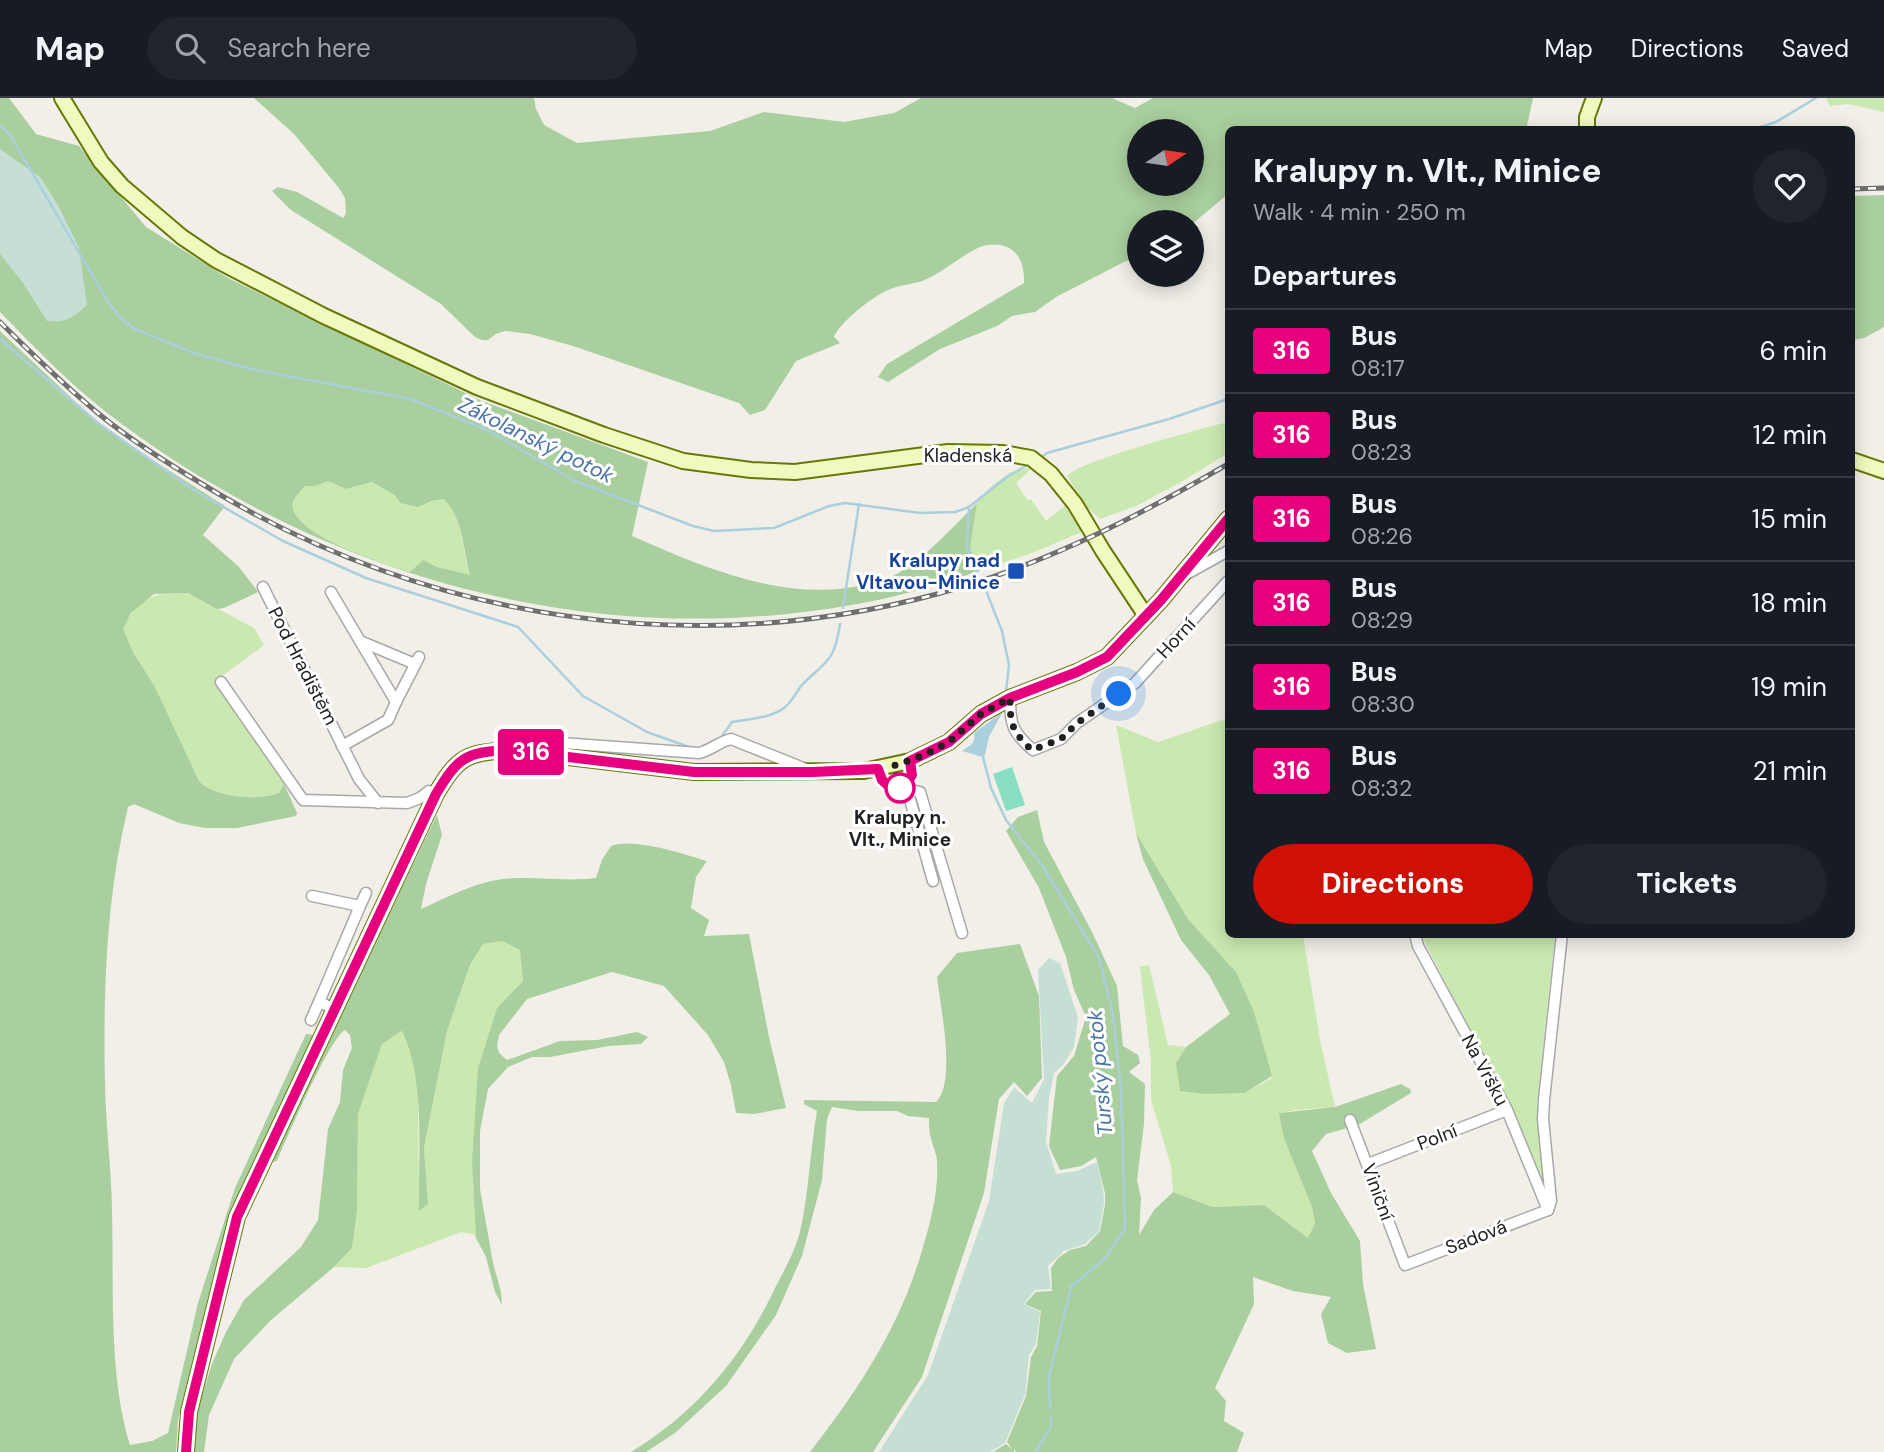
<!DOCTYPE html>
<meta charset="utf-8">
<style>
body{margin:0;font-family:"DM Sans",sans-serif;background:#20242c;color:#f1f3f6;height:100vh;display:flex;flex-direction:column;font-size:26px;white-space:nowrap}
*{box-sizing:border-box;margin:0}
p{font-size:23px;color:#9ea1a6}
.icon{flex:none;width:38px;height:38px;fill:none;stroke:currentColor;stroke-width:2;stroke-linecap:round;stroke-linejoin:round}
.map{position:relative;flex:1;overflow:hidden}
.panel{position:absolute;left:1225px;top:28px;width:630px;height:812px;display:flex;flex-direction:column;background:#171b24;border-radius:10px;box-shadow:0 4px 18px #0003}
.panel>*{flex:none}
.badge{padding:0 14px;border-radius:5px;font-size:24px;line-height:46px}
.needle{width:46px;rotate:77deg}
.buttons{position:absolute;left:1127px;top:21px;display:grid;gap:14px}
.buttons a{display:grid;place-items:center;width:77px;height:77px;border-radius:50%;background:#171b24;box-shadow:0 4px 18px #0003;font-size:35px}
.you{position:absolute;width:35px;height:35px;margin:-18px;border:5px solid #fff;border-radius:50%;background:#1a73e8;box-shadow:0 0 0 10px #1a73e833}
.map>.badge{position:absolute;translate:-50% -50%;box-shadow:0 0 0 4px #fff}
h2{padding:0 28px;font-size:26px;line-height:63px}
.round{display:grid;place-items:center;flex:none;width:74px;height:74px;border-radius:37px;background:#20242c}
.headline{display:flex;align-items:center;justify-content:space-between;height:119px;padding:0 28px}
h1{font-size:33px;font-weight:800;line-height:52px}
.button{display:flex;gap:14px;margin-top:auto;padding:14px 28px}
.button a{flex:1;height:80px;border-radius:42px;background:#ce1104;color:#fff;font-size:28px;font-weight:800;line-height:80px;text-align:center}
.button a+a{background:#20242c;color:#f1f3f6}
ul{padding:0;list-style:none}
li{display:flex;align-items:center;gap:21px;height:84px;padding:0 28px;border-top:2px solid #363941}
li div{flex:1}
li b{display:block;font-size:26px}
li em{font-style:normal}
li .badge{min-width:77px;font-weight:700;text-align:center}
header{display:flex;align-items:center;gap:42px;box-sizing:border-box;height:98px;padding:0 35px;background:#171b24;border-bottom:2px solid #363941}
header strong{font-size:33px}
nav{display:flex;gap:38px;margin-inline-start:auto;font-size:24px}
.search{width:490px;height:63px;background:#20242c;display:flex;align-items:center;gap:18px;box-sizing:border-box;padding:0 24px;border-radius:38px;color:#9ea1a6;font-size:26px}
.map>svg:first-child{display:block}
</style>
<header>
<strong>Map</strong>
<div class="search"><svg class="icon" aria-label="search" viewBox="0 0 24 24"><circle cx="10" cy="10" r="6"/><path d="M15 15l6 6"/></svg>Search here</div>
<nav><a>Map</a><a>Directions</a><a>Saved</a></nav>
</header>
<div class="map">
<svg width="1884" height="1354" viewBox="0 0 1884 1354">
<rect width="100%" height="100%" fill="#f1efe8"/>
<g fill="#c9e9b0">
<polygon points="1826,0 1884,0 1884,14 1849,6 1830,8"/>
<path d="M1228 324V355L1183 383 1136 408 1100 421 1087 409 1067 378C1078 363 1204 330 1228 324Z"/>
<polygon points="1033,369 1016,385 1028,403 1031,401 1046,423 1066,407 1084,433 1032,455 981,472 970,451 977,405 990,389 1011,374"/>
<path d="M328 383 346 391 372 384 396 398 431 403 444 401C464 423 462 451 470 478L437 469 423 462 410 474C383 465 300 440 293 411 290 402 300 394 305 388H315Z"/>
<path d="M188 495 254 530 264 547 214 584 284 686 279 695C257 703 216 701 199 683L155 589 133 554 122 531C141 497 151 496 188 495Z"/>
<polygon points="1228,620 1228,836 1303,837 1320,942 1335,1009 1295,1012 1280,1015 1284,1041 1312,1109 1315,1125 1308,1140 1264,1107 1213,1109 1173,1094 1171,1068 1151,1002 1151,963 1140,869 1149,867 1168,947 1186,949 1176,965 1245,995 1272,980 1266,957 1236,874 1188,821 1136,735 1116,627 1158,644"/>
<polygon points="1421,837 1555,837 1537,1006 1545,1086 1542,1091 1479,950"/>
<polygon points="502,843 520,852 523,883 497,910 472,1064 476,1140 473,1136 461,1134 366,1170 334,1169 352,1150 357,1112 358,1016 382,946 403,933 414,960 418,997 419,1112 428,1106 424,1050 447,933 470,867 483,846"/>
</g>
<g fill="#a9cf9e" fill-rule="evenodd">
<path d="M0 0H9L36 36 79 48 146 129 228 180 482 303 648 364 632 438C703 469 784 505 863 487 871 486 881 485 888 481 924 462 949 433 977 405L970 451 981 472C917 496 854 509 787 516 543 541 299 463 106 314 68 284 34 249 0 214ZM328 383 346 391 372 384 396 398 400 405 418 409 431 403 444 401C464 423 463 451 470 477L437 469 423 462 410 474C383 465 301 440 293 411 290 402 300 394 305 388H315Z"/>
<path d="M254 0H534L536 11 544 27 577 45 710 33 764 14 844 24 894 15 921 0H1112L1135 10 1153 0H1533L1527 28 1519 31 1228 32V96L1192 126V124H1139V158L1124 164 1056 199 1035 214 1012 218 997 228 940 251 888 284 878 279 887 266 1024 185C1025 161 1014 143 987 147 970 150 945 173 927 181 914 187 899 186 886 193 871 200 840 224 834 239L840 245 796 263 765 312 750 317 739 305 573 248 530 236 505 233 496 236 488 242H482L475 239 441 206 291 112 272 93 278 89 297 94 343 120 346 115 345 100 339 90 294 36ZM1139 33H1192V86H1139Z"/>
<polygon points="1884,97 1884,229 1864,240 1852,242 1852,98"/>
<path d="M0 233 96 323 140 354 225 408 203 437 239 469 258 494 224 510 217 511 188 495 154 496 131 515 123 531 133 554 155 589 199 683C215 700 258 703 279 695L284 686 297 715 296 718 237 730H205L179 725 134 706 128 709C106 800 103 894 105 988 106 1029 111 1069 112 1110 114 1185 108 1276 130 1347L152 1343 168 1335 198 1205 235 1090 306 936 314 937 242 1099 215 1171 178 1322 176 1354H0Z"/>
<polygon points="1037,712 1044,744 1092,834 1117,888 1123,948 1138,957 1140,965 1129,974 1145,986 1144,1026 1137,1082 1141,1100 1139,1137 1154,1112 1173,1094 1213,1109 1264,1107 1308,1140 1315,1125 1312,1109 1284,1041 1279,1015 1335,1009 1401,986 1410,991 1411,995 1358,1027 1326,1036 1312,1053 1331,1095 1360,1143 1363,1186 1376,1251 1347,1255 1328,1245 1321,1216 1331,1199 1293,1193 1253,1179 1254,1206 1215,1290 1226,1303 1224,1323 1244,1335 1237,1354 1016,1354 1014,1351 1014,1354 993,1354 1006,1346 1012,1351 1007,1344 1026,1298 1031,1259 1037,1248 1041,1213 1025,1206 1036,1194 1052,1193 1051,1170 1058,1160 1070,1152 1086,1148 1100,1133 1105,1107 1105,1095 1096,1059 1081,1068 1060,1072 1049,1048 1057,978 1074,958 1086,919 1074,892 1066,859 1039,790 1006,733 1018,719"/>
<path d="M437 717 442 737 426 786 421 811C446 800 475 784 503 781 534 778 565 784 596 780L602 762 611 748C633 739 684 756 707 763L696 779 691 810 709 822 704 838 749 836 769 939 786 1010 754 1016 736 1015 731 987 724 964 708 937 664 888 612 874 527 901 499 937 497 948 499 955 507 962 560 943 597 942 637 934 648 939 641 946 608 948 550 959H532L508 969 488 991 480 1033V1091L493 1165 501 1194 502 1207 495 1194 486 1159 476 1140 472 1064 478 971 497 910 523 883 520 852 502 843 483 846 470 867 447 933 424 1050 428 1106 419 1113C418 1059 426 981 402 933L382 946 358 1016 357 1113 352 1150 334 1169 271 1222 234 1261 209 1317 204 1354H192L199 1306 212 1266 226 1234 244 1202 301 1149 318 1122 328 1031 340 1004 343 972 352 950 350 937 345 932C330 939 286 1042 277 1063L267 1065Z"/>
<polygon points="1136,735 1188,821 1236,874 1254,914 1272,978 1245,995 1205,996 1180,993 1176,965 1186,949 1230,916 1209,877 1181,842 1143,761"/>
<path d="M1020 846 1039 898 1042 980 1027 998 1014 984 999 1001 984 1095 922 1279 873 1354H810C858 1292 898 1232 921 1156 930 1126 939 1094 937 1062 936 1055 933 1048 931 1041 929 1035 929 1027 929 1020L908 1018 897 1013H858L832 1009 827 1021 822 1082 802 1158 776 1217 726 1288 675 1335 646 1354H631C697 1314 744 1257 776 1188 785 1171 795 1153 800 1134 809 1094 810 1053 817 1013L804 1006V1002L936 1004C957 984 940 907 937 879L957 855Z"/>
</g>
<g fill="#c5dfd5">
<path d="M0 51 41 80 60 111 79 150 87 207C73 220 65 225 47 223L23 185 0 156Z"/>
<path d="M1049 860 1060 865 1078 919 1074 949 1063 967 1054 975 1049 1000 1046 1043 1056 1076 1077 1073 1097 1064C1100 1078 1104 1091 1104 1105 1103 1114 1100 1123 1099 1133L1085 1146 1064 1153 1048 1168 1051 1191 1035 1192 1024 1206 1040 1214 1036 1246 1029 1257 1025 1297 1005 1345 990 1354H879L928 1277 989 1103 1004 1005 1014 989 1032 1005 1044 981 1038 872Z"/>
</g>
<polygon fill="#88dec2" points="1012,669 1025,707 1006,713 993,676"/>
<path fill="#aacfdd" d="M1001 615 988 638 983 659 962 653C970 647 976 646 974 635Z"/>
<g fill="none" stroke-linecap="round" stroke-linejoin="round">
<g stroke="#aacfdd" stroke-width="2.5">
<polyline points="0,27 10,37 107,202 121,221 135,231 194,255 255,272 411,301 487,332 575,383 693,428 714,433 774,430 829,408 845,405 920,415 955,414 969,409 1007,379 1031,365"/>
<polyline points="1751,32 1776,24 1816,0"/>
<polyline points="0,241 98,325 192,391 283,443 366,480 518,529 583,598 647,634 692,650"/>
<polyline points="1040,360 1047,355 1169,321 1228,301"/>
<polyline points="969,409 967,450 977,474"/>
<polyline points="983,485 1002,533 1009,567 1006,594"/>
<polyline points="843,510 859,406"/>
<polyline points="1003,611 988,638 983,659 991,690 1006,722 1042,767 1099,860 1113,916 1121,993 1125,1131 1105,1160 1071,1189 1049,1278 1050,1310"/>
<path d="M720 641 732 624C748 621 771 620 784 610 791 605 796 595 801 588 826 562 834 566 840 526"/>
<polyline points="1035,1354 1051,1329 1051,1319"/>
</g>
<g stroke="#a8a8a8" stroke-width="13">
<g id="street">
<polyline points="1183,478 1228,453"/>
<polyline points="263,489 359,681 378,705"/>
<polyline points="331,494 396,604 388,622 342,648"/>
<polyline points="360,543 415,566"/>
<polyline points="221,584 303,702 407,705 420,700 429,693 436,696"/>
<path d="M1010 600C1010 626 1012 634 1033 652L1061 641 1077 625 1135 585 1228 483"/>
<polyline points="396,604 419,559"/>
<path d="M547 644 699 655C712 652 718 644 731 641L806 671"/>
<polyline points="903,690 920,694 962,835"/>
<polyline points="912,692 909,698 933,783"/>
<polyline points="312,798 360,808 319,904 335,911"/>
<polyline points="360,808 366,795"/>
<polyline points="1415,836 1418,848 1507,1012 1548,1112"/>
<polyline points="311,922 319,904"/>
<polyline points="1350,1022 1405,1167 1548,1112"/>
<polyline points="1368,1066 1507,1012"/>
<polyline points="1548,1112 1551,1103 1543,1021 1544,1002 1562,836"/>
</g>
</g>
<g stroke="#667907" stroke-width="18">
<g id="secondary">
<polyline points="62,0 101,64 122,88 182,139 216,162 324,218 477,289 604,337 683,363 751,372 795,374 948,354 1003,355 1031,360 1051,376 1075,406 1103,453 1146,518"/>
<polyline points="1587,32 1587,19 1594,0"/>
<polyline points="1852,362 1884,373"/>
<path d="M186 1354 189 1314 237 1119 436 696C458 659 465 655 509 652L694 674 864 673 910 663 949 644 981 616 1010 600 1077 574 1107 559 1161 502 1228 421"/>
</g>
</g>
<use href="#street" stroke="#fff" stroke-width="10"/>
<use href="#secondary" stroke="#f2f9bf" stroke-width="14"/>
<g stroke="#6f6f6f" stroke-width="5">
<g id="rail">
<polyline points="1852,91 1884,90"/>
<path d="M0 224C32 256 64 287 99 316 128 340 161 361 194 381 424 525 704 567 965 488 1059 459 1144 415 1228 366"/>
</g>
</g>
<use href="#rail" stroke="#fff" stroke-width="2.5" stroke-dasharray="8" stroke-linecap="butt"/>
</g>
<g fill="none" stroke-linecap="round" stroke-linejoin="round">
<g stroke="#fff" stroke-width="16">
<path id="line" d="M186 1354 189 1314 237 1119 436 696C458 659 466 654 509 652L694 674H813L878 671 882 682 892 691 903 690 912 677 910 663 949 644 981 616 1010 600 1077 574 1107 559 1161 502 1228 421"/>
</g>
<use href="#line" stroke="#e6007e" stroke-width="10"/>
<path stroke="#212121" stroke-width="7" stroke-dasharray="0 12.6" d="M900 690 893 668 922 658 949 644 981 616 1010 600C1010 626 1012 634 1032 652L1061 641 1077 625 1119 596"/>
</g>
<rect fill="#1a4fb4" stroke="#fff" stroke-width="2.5" x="1007" y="464" width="18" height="18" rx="3.5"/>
<circle fill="#fff" stroke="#e6007e" stroke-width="3.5" cx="900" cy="690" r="14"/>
<g text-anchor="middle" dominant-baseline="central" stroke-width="6" stroke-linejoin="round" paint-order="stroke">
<g font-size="19" fill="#212121" stroke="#fff">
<text x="968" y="357">Kladenská</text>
<text transform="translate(1176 540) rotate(-47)">Horní</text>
<text transform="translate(303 568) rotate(63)">Pod Hradištěm</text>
<text transform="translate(1485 972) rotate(62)">Na Vršku</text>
<text transform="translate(1437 1039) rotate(-21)">Polní</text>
<text transform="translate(1378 1094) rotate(70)">Viniční</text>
<text transform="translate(1476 1139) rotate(-21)">Sadová</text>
</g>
<g font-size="19" font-weight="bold" fill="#164399" stroke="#fff" text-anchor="end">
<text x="1000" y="462">Kralupy nad<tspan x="1000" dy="22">Vltavou-Minice</tspan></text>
</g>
<g font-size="19" font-weight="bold" fill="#212121" stroke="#fff">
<text x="900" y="719">Kralupy n.<tspan x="900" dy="22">Vlt., Minice</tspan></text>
</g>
<g font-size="21" font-style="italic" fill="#4b74a8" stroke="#fff">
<text transform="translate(536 342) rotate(26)">Zákolanský potok</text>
<text transform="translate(1100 975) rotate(-95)">Turský potok</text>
</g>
</g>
</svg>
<div class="buttons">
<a><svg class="needle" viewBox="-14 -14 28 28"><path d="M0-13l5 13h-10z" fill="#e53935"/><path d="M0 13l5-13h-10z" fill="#9ea1a6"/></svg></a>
<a><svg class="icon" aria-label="layers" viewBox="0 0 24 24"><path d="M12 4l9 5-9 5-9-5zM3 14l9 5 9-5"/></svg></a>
</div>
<div class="you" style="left:1119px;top:596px"></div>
<b class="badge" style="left:531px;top:654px;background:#e6007e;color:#fff">316</b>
<section class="panel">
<div class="headline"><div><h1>Kralupy n. Vlt., Minice</h1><p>Walk · 4 min · 250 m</p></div><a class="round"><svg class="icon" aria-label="heart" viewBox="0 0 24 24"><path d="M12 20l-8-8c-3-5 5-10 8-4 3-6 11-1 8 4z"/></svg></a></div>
<h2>Departures</h2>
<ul>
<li><span class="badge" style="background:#e6007e;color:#fff">316</span><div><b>Bus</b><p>08:17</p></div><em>6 min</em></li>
<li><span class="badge" style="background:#e6007e;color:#fff">316</span><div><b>Bus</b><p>08:23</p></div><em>12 min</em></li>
<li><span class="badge" style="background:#e6007e;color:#fff">316</span><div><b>Bus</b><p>08:26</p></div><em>15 min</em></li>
<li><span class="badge" style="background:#e6007e;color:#fff">316</span><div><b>Bus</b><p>08:29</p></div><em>18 min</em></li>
<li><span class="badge" style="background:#e6007e;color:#fff">316</span><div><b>Bus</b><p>08:30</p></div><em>19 min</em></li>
<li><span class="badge" style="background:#e6007e;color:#fff">316</span><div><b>Bus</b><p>08:32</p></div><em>21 min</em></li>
</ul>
<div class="button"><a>Directions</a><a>Tickets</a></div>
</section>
</div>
